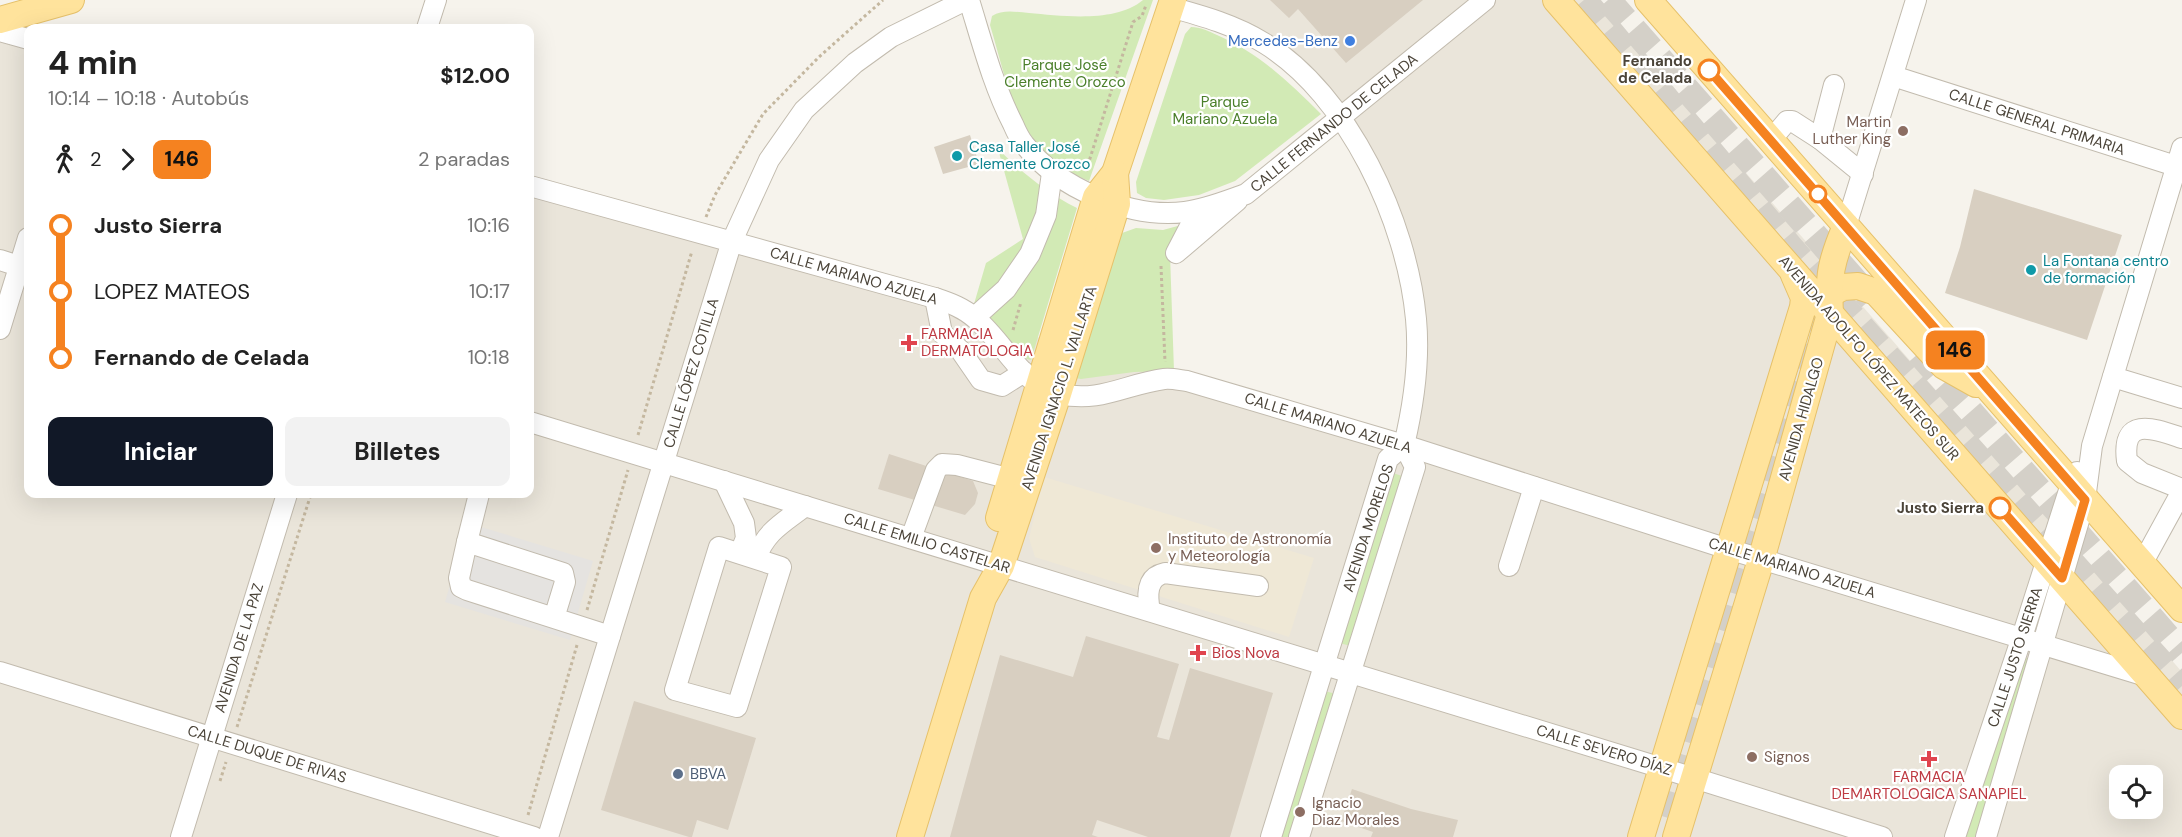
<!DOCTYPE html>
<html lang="es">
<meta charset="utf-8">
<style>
body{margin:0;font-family:"DM Sans",sans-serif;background:#f2f2f2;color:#222;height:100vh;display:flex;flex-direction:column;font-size:22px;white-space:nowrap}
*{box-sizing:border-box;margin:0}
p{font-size:20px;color:#767676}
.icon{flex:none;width:33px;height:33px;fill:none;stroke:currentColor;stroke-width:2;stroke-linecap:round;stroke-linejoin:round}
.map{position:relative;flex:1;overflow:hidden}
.sheet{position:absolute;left:24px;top:24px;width:510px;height:474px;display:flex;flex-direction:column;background:#fff;border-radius:12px;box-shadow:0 6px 24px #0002}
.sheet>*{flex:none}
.badge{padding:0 12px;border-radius:9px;font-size:21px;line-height:39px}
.tools{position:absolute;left:2109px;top:765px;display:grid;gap:12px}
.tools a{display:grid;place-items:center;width:54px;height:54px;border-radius:12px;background:#fff;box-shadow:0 6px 24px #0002;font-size:30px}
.map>.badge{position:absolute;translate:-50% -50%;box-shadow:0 0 0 3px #fff}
.legs{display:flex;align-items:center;gap:9px;height:66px;padding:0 24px;font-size:20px}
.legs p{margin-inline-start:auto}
.head{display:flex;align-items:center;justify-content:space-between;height:102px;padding:0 24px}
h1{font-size:33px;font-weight:700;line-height:45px}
.primary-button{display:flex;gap:12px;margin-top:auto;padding:12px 24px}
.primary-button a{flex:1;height:69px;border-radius:12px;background:#111827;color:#fff;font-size:24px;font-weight:700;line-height:69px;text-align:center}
.primary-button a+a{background:#f2f2f2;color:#222}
ul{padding:0 24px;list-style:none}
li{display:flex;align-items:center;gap:21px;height:66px;font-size:22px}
li i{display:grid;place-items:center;width:9px;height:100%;margin:0 8px;background:currentColor}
li i::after{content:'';width:15px;height:15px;margin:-8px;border:4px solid;border-radius:50%;background:#fff}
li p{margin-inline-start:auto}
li:first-child i{background:linear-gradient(#0000 50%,currentColor 0)}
li:last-child i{background:linear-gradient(currentColor 50%,#0000 0)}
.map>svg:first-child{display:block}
</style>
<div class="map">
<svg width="2182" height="837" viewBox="0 0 2182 837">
<rect width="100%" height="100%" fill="#f6f3ec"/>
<path fill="#eae5da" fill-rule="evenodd" d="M1181 0H1595L2182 672V837H0V28L28 36V494H530V182L1400 448 1418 314 1354 136 1255 27ZM2120 776H2152V808H2120Z"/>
<polygon fill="#efe8d6" points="1044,477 1314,558 1289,637 1035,557 1029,538"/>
<g fill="#d2eab5">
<path d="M1143 0H1153L1089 181C1018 155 1009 88 990 25L992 16C1003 9 1016 12 1029 13 1063 16 1116 23 1143 0Z"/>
<path d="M1191 27C1201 27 1208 31 1217 35 1259 53 1289 82 1321 114L1235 181 1199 195 1164 200 1146 198 1137 193 1136 182 1185 34Z"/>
<path d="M998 149C1023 173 1047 193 1077 208L1031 360 1019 357 974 304 986 263 1023 239Z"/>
<polygon points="1185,224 1170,254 1174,371 1134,372 1081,379 1075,378 1122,233 1136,228 1163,230"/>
<polygon points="1390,472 1402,476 1351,646 1339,643"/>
<polygon points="2016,656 2039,660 1986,837 1955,837"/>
<polygon points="1321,690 1336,694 1292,837 1276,837"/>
</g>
<polygon fill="#e5e3e0" points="468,523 593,561 570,640 445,602"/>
<g fill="#d8cfc1">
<polygon points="1270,0 1423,0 1346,63 1298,9 1289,18"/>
<polygon points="970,135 979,164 943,174 934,147"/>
<polygon points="1974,189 2122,235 2087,340 1945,293 1960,247"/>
<polygon points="889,454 973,481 978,493 975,504 965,515 878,489"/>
<polygon points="1086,636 1179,664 1157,737 1169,740 1190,668 1273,693 1230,837 1148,837 1097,820 1092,835 1098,837 950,837 1000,655 1073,677"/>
<polygon points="634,701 756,738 728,830 697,820 692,837 689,837 601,810"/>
<polygon points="1352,789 1411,809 1458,820 1453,837 1371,837 1373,832 1341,821"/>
</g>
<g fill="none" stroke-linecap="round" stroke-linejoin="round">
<g stroke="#d4d0c8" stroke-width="26" stroke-dasharray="26 13" stroke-linecap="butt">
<polyline points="1584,0 1792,249 2182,686"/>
<polyline points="1608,0 1871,299"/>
<polyline points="1919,353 2182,653"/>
<polyline points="1665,817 1816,315 1815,287 1812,282"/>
</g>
<g stroke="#c2bbae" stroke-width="22">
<g id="minor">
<path d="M969 0C982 42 993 85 1013 124 1016 131 1019 138 1024 144 1058 188 1130 219 1185 212 1207 209 1226 201 1246 194L1485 0"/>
<path d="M1170 7C1203 16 1235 25 1264 43 1349 95 1407 222 1416 319 1420 362 1414 403 1404 445"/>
<polyline points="427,28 436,0"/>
<polyline points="0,31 28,39"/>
<polyline points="1893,76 2182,168"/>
<polyline points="1834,85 1820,139 1863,174"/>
<polyline points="1771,140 1787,121 1792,121 1820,139"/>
<path d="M530 186 935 298C950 303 964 308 976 319 1005 343 1021 385 1060 394 1100 403 1126 384 1164 379 1171 378 1179 380 1187 381L1404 445 1725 548 2149 677"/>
<polyline points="1209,207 1189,228 1176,253 1237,201"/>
<polyline points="1846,226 1916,0"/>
<polyline points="0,260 28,269"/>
<polyline points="935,298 942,333 961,351 981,380 1002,386 1024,372"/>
<polyline points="975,317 1006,289 1030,254 1046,215 1052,173"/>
<polyline points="0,329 28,238"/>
<polyline points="2113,377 2182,398"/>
<polyline points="530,422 1662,768 1882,837"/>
<path d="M2182 438C2155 429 2121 415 2127 461L2142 473 2182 489"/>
<polyline points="724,481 744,523 746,538 740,553"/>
<polyline points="911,538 936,470 942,464 957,465 1011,479"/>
<polyline points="467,542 479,494"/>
<polygon points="719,547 781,567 737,707 675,690"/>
<path d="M756 558C766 531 783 523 805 506"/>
<polyline points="2142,564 2182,491"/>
<polyline points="1509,566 1534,487"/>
<path d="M1150 611C1147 596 1146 577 1165 573L1258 586"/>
<polyline points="554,618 565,582 563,573 467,542 459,578 461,587 467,590 610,636"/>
<polyline points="0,672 534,837"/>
<polyline points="181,837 287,494"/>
<polyline points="548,837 732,241 769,160 804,110 855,63 891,37 966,0"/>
<polyline points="1271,837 1388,459 1404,445"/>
<polyline points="1299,837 1415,467 1404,445"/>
<polyline points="1955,837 2022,637 2071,484 2077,472"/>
<polyline points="1986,837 2085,500 2092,446 2182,148"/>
</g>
</g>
<g stroke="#e6c16a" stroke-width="28">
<g id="major">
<polyline points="1556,0 2182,716"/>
<polyline points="1648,0 2182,609"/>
<polyline points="0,20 71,0"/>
<polyline points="1829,294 1843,287 1858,286 1876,292 1944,366 1976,384"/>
<polyline points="999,518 1096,197 1115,173 1173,0"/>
<polyline points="910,837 983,598 1001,566 1006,551 1058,394 1117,204 1115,173"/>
<polyline points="1641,837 1803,307 1804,298 1794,275"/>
<path d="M1676 837 1761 560 1830 314C1828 276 1831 261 1846 226"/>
</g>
</g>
<g stroke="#c4b79f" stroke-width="3" stroke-dasharray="3 3" stroke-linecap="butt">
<polyline points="1086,171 1133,22 1142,16 1146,5"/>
<polyline points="706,217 715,195 763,114 819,57 883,0"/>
<polyline points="1161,266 1165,362"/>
<polyline points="1013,330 1021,302"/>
<polyline points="638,435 692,251"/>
<polyline points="587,610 628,470"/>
<polyline points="237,727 311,494"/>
<polyline points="220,781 226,762"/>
<polyline points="528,815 577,645"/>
</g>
<use href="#minor" stroke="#fff" stroke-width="20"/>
<use href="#major" stroke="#ffe39c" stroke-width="26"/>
</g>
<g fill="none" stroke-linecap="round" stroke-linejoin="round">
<g stroke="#fff" stroke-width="14">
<polyline id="line-1" points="1709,70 2085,500 2062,578 2000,508"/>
</g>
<use href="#line-1" stroke="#f58220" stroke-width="9"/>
</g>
<circle fill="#3f7fe0" stroke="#fff" stroke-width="2" cx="1350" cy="41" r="6"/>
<g fill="#fff" stroke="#f58220" stroke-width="3">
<circle cx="1709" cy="70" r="10"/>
<circle cx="1818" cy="194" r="8"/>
<circle cx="2000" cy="508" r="10"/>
</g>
<g fill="#8d6e63" stroke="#fff" stroke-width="2">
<circle cx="1903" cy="131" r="6"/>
<circle cx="1156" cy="548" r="6"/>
<circle cx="1752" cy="757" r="6"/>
<circle cx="1300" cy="812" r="6"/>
</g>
<g fill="#0f9aa8" stroke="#fff" stroke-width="2">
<circle cx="957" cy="156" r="6"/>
<circle cx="2031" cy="270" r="6"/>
</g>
<g fill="#e0444e" stroke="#fff" stroke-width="2">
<path d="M906 334h6v6h6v6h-6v6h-6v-6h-6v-6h6z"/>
<path d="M1195 644h6v6h6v6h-6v6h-6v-6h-6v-6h6z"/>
<path d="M1926 750h6v6h6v6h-6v6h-6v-6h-6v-6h6z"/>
</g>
<circle fill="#5c6f8a" stroke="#fff" stroke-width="2" cx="678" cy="774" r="6"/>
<g text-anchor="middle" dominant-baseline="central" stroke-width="4.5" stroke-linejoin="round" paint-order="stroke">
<g font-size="15" fill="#366cbe" stroke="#fff" text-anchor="end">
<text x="1338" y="41">Mercedes-Benz</text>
</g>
<g font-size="15" font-weight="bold" fill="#4b4439" stroke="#fff" text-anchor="end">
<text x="1692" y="61">Fernando<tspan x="1692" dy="17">de Celada</tspan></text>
<text x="1984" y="508">Justo Sierra</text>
</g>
<g font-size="15" fill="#4a7f2a" stroke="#fff">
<text x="1065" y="65">Parque José<tspan x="1065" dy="17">Clemente Orozco</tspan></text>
<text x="1225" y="102">Parque<tspan x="1225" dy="17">Mariano Azuela</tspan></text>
</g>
<g font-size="15" fill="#785e54" stroke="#fff" text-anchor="start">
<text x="1891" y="122" text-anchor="end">Martin<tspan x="1891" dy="17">Luther King</tspan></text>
<text x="1168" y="539">Instituto de Astronomía<tspan x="1168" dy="17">y Meteorología</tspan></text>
<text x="1764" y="757">Signos</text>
<text x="1312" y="803">Ignacio<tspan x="1312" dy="17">Diaz Morales</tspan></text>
</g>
<g font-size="15" fill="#4b4439" stroke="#fff">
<text transform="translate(2037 122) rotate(18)">CALLE GENERAL PRIMARIA</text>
<text transform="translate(1334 123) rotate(-39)">CALLE FERNANDO DE CELADA</text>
<text transform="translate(854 276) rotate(16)">CALLE MARIANO AZUELA</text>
<text transform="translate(1869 358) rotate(49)">AVENIDA ADOLFO LÓPEZ MATEOS SUR</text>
<text transform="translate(691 373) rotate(-73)">CALLE LÓPEZ COTILLA</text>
<text transform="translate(1059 388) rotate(-72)">AVENIDA IGNACIO L. VALLARTA</text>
<text transform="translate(1801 419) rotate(-74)">AVENIDA HIDALGO</text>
<text transform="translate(1328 423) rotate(17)">CALLE MARIANO AZUELA</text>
<text transform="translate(1368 528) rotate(-72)">AVENIDA MORELOS</text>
<text transform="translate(927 543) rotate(17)">CALLE EMILIO CASTELAR</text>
<text transform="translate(1792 568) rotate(17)">CALLE MARIANO AZUELA</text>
<text transform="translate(239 648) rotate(-73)">AVENIDA DE LA PAZ</text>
<text transform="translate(2015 657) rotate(-72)">CALLE JUSTO SIERRA</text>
<text transform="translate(1604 750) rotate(17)">CALLE SEVERO DÍAZ</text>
<text transform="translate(267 754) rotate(17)">CALLE DUQUE DE RIVAS</text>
</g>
<g font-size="15" fill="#0d838f" stroke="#fff" text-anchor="start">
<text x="969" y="147">Casa Taller José<tspan x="969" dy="17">Clemente Orozco</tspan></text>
<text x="2043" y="261">La Fontana centro<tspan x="2043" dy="17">de formación</tspan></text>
</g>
<g font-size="15" fill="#be3a42" stroke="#fff" text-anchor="start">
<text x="921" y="334">FARMACIA<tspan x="921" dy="17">DERMATOLOGIA</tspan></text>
<text x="1212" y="653">Bios Nova</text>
<text x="1929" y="777" text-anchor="middle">FARMACIA<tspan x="1929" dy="17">DEMARTOLOGICA SANAPIEL</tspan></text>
</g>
<g font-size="15" fill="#4e5e75" stroke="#fff" text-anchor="start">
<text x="690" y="774">BBVA</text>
</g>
</g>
</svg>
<div class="tools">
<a><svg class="icon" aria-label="locate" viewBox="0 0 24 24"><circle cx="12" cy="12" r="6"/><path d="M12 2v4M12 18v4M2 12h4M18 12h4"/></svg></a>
</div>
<b class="badge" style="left:1955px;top:350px;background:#f58220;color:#111">146</b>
<section class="sheet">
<div class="head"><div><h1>4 min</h1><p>10:14 – 10:18 · Autobús</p></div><b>$12.00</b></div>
<div class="legs"><svg class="icon" aria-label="walk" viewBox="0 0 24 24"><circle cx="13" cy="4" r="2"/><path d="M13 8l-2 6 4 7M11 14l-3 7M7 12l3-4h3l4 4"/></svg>2<svg class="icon" aria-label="forward" viewBox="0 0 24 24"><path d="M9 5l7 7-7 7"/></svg><b class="badge" style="background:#f58220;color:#111">146</b><p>2 paradas</p></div>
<ul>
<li><i style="color:#f58220"></i><b>Justo Sierra</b><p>10:16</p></li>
<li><i style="color:#f58220"></i><span>LOPEZ MATEOS</span><p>10:17</p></li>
<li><i style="color:#f58220"></i><b>Fernando de Celada</b><p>10:18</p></li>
</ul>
<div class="primary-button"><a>Iniciar</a><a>Billetes</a></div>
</section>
</div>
